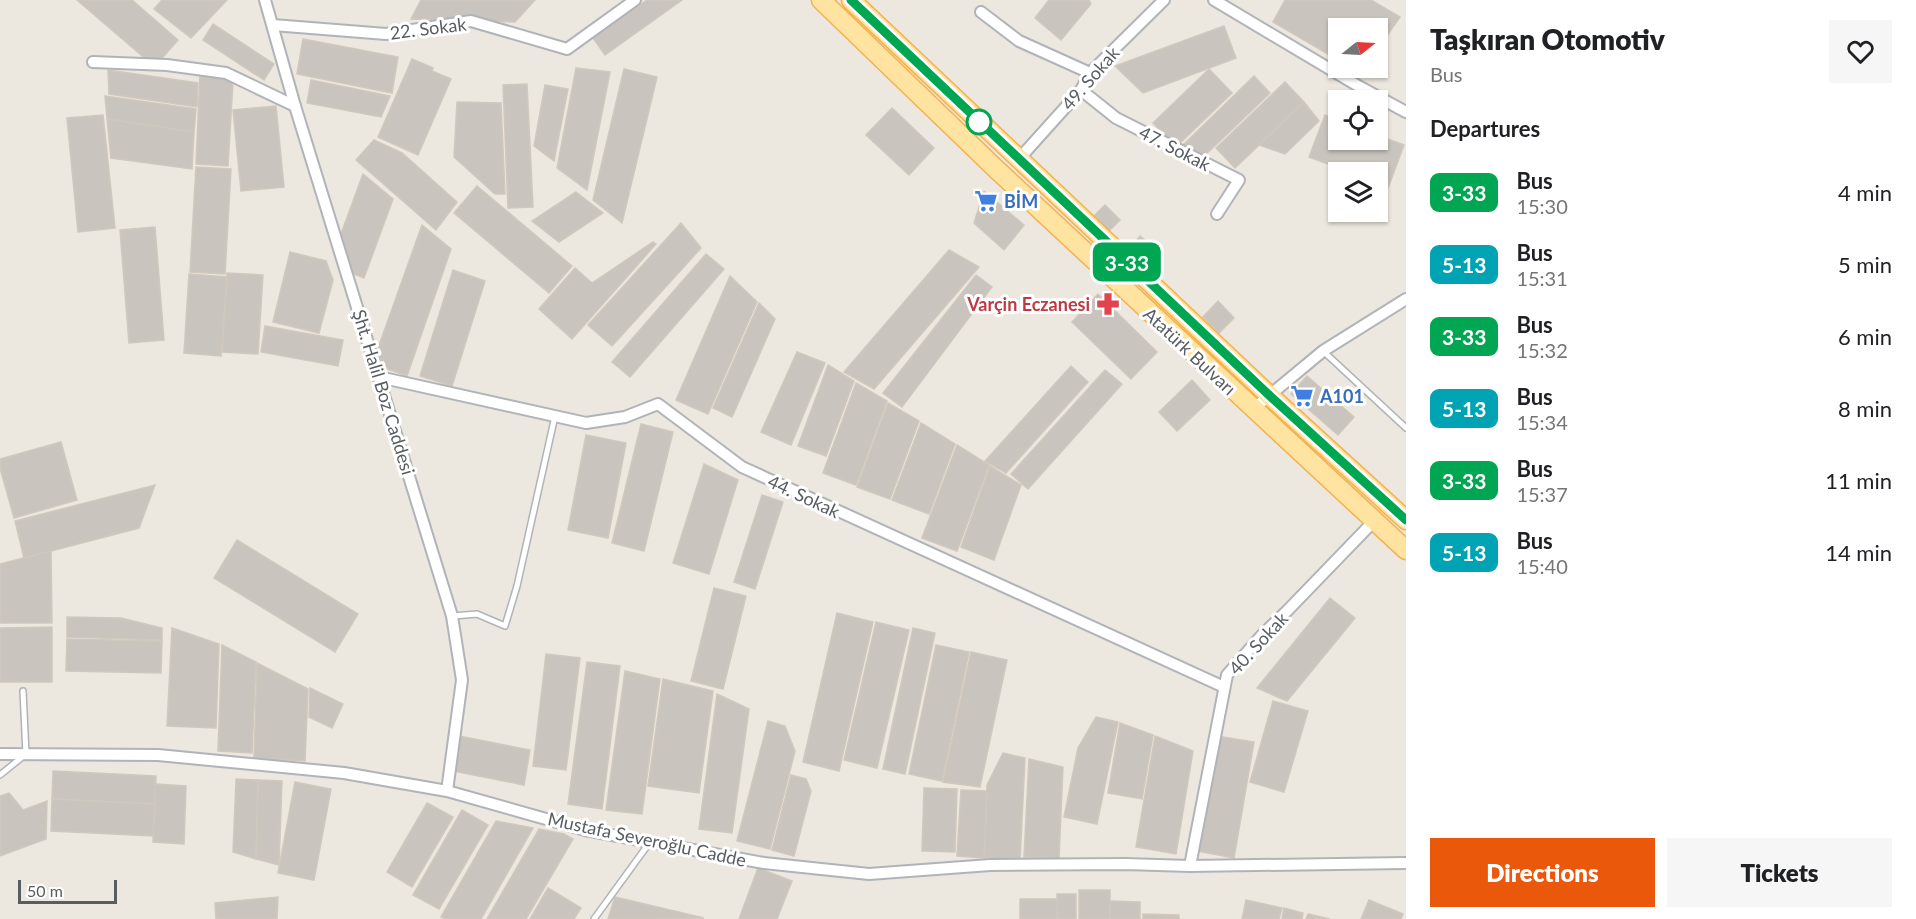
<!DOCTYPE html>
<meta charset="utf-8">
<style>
body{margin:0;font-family:Lato,sans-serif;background:#f6f6f6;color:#202124;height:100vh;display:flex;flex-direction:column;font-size:22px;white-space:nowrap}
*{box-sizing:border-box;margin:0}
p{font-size:20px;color:#757577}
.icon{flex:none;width:33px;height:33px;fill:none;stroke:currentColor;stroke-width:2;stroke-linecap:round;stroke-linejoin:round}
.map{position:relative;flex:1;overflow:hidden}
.side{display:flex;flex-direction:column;background:#fff;width:510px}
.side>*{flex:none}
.badge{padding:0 12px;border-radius:9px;font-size:21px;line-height:39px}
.needle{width:39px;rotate:72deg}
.fabs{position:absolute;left:1328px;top:18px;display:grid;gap:12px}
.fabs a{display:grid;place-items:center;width:60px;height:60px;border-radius:0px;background:#fff;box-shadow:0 2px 4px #0004;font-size:30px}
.scale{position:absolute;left:18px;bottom:15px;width:99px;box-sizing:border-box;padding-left:6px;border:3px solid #585d61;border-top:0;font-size:16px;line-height:21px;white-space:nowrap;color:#585d61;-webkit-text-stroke:4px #fff;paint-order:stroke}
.map>.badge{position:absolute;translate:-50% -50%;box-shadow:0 0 0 3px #fff}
h2{padding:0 24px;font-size:22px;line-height:54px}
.round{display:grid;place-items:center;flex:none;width:63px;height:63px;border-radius:0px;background:#f6f6f6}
.head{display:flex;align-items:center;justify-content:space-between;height:102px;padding:0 24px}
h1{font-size:28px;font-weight:800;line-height:45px}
.cta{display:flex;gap:12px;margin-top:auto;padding:12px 24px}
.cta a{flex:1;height:69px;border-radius:0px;background:#ea580c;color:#fff;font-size:24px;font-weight:800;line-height:69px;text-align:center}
.cta a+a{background:#f6f6f6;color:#202124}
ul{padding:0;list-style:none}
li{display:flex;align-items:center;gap:18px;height:72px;padding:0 24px}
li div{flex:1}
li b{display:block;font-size:22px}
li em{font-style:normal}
li .badge{min-width:66px;font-weight:700;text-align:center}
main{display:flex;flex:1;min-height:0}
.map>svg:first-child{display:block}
</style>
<main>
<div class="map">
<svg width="1406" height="919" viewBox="0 0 1406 919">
<rect width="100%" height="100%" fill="#ece7df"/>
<g fill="#c9c4be" stroke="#d1c8bd" stroke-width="1.5">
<polygon points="77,0 132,0 178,40 162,58 148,61"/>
<polygon points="162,0 227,0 191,38 154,9"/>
<polygon points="421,0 535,0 515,22 411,19"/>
<polygon points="647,0 682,0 605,55 593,38"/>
<polygon points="1049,0 1089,0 1091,4 1061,40 1035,18"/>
<polygon points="1285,0 1371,0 1400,17 1377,50 1377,28 1338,28 1338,60 1273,22"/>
<polygon points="213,24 274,64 264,80 203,40"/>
<polygon points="1224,26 1236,58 1143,93 1115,66"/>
<polygon points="303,39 398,57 392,93 297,74"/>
<polygon points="412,59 433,68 432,71 451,79 418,155 378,137"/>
<polygon points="576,68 610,72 587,190 557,168"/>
<polygon points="624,69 657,77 622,223 593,200"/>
<polygon points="1209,69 1232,93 1176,147 1153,123"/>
<polygon points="108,70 198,83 197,107 109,94"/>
<polygon points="200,74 233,81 228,166 196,164"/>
<polygon points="1254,76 1270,93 1202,158 1182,146"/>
<polygon points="311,80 390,96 381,117 307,103"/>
<polygon points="1285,82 1304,102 1235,168 1216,148"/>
<polygon points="527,84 533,207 508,208 503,85"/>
<polygon points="545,85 568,89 554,161 534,146"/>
<polygon points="105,96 196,109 194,132 107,119"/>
<polygon points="457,102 501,103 505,194 495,194 454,157"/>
<polygon points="1304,102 1319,121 1285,154 1259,145"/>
<polygon points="276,106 284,187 241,191 233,110"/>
<polygon points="892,108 934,148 909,175 866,135"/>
<polygon points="103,115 115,228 78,232 67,118"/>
<polygon points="1325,115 1338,120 1338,140 1377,140 1377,135 1404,145 1388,188 1377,183 1377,172 1349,172 1309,157"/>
<polygon points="107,119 194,132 192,169 111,158"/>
<polygon points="374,140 402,153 457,202 436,230 356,160"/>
<polygon points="196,167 231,169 225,274 190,272"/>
<polygon points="363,174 393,199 364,278 354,274 341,234"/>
<polygon points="477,186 572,266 549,293 454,213"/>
<polygon points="984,191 1024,225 1004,250 974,223"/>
<polygon points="576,192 603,213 559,242 532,221"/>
<polygon points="1105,205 1120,220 1102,238 1087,223"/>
<polygon points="681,223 701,248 612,346 588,325"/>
<polygon points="422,225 451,249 407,376 382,367 377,351"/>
<polygon points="155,227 164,340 129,343 120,230"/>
<polygon points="1140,236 1158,251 1143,269 1125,255"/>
<polygon points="653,242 656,244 572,339 539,309 575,268 592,283"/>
<polygon points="949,250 979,267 874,389 844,372"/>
<polygon points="290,252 326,261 333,280 319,333 273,322"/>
<polygon points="706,254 724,269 630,377 612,362"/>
<polygon points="453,270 485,281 452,386 420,376"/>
<polygon points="227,273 263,275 258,354 222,352"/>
<polygon points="189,274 227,277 221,356 184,353"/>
<polygon points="976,275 992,287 902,407 883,393"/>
<polygon points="730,276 757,302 708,414 676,400"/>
<polygon points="1098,294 1157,352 1131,379 1072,322"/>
<polygon points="1218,301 1234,318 1219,333 1203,317"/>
<polygon points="759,303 775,319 732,417 713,408"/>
<polygon points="265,326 343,340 338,366 261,352"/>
<polygon points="797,352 825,363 791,445 761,432"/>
<polygon points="828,365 854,381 826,456 798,446"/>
<polygon points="1071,366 1088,382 1006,473 985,461"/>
<polygon points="1105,370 1122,384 1028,489 1011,474"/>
<polygon points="1307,376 1354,417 1338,435 1291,394"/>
<polygon points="1192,380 1210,400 1177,431 1159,412"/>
<polygon points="856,383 887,401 856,485 823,473"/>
<polygon points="888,403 919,421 890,499 857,487"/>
<polygon points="921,423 955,444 929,514 892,500"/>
<polygon points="641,424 673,432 644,551 612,543"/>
<polygon points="586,435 626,443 608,538 568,530"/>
<polygon points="61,442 77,500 14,518 0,468 0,459"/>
<polygon points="957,445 989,465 957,551 922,538"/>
<polygon points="704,464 738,480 709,574 673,563"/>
<polygon points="990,466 1021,485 994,560 961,547"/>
<polygon points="155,485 139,528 24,558 15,521"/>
<polygon points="762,495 783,502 755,589 734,582"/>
<polygon points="237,540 358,614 335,652 214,578"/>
<polygon points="51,551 52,623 0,623 0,564"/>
<polygon points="714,588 746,596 723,689 691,681"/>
<polygon points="1330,598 1355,618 1287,701 1257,688"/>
<polygon points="837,613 873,622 839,771 803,762"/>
<polygon points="67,617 121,618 162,628 162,640 67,637"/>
<polygon points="876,622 909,630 877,768 844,760"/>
<polygon points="52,627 52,682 0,682 0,628"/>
<polygon points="172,628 219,644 216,728 167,726"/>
<polygon points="913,628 935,633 905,774 883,769"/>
<polygon points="67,639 162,641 161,673 66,671"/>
<polygon points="222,645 256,662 252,753 218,751"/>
<polygon points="936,645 969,652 942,781 909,774"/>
<polygon points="971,652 1007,660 980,787 943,782"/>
<polygon points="546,654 580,658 566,770 533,766"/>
<polygon points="587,662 620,666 602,809 568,804"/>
<polygon points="257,663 308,689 305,761 254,758"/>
<polygon points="625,671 660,679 642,814 606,810"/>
<polygon points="663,679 713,691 699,793 648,786"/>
<polygon points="310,688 343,704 332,728 309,717"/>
<polygon points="717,694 749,709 732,833 699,829"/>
<polygon points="1273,701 1308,711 1284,792 1250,782"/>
<polygon points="1096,717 1118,722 1097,824 1064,817 1078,748"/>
<polygon points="768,721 785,726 795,751 770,849 737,841"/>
<polygon points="1120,723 1153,735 1142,799 1108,793"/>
<polygon points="459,736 530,750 524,785 453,771"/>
<polygon points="1155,736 1193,751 1176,854 1136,847"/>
<polygon points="1217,736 1254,742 1234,858 1197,851"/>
<polygon points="1003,753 1025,758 1020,860 984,858 987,785"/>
<polygon points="1029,759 1063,767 1059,858 1024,857"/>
<polygon points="53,771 156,776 155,804 52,799"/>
<polygon points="791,775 806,779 811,791 794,856 772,850"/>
<polygon points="236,779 258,780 256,859 233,852"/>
<polygon points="258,780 282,781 279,865 256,859"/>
<polygon points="295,782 331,789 314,880 278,873"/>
<polygon points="155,784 186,786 184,844 153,842"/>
<polygon points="924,788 957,789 955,852 922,851"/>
<polygon points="961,790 987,791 984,858 957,856"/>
<polygon points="9,793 23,810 47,801 46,839 0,856 0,796"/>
<polygon points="52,799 155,804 153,836 51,831"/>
<polygon points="427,803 453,817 412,887 387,872"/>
<polygon points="462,810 488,825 439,909 413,895"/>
<polygon points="496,821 533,828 481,919 445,919 441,917"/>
<polygon points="539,829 564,834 573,839 526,919 487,919"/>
<polygon points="758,868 792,881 777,919 739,919"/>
<polygon points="548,888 581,908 574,919 530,919"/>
<rect x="1079" y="890" width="31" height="29"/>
<rect x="1057" y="894" width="19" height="25"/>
<polygon points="278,897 277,919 216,919 215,903"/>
<polygon points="615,897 704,918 608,919"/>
<rect x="1020" y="899" width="37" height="20"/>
<polygon points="1246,900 1282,908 1279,919 1242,919"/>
<polygon points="1369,900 1403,914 1401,919 1361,919"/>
<polygon points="1110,901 1140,902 1140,919 1110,919"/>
<polygon points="1284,908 1303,913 1302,919 1282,919"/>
<polygon points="1143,914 1179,915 1179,919 1143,919"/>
<polygon points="1308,914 1330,919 1306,919"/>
</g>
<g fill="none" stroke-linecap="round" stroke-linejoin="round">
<g stroke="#b0b4b8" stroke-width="8">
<g id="service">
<polyline points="1323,351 1406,428"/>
<polyline points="453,616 477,614 505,626 517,586 555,416"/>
<polyline points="0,775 26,754 23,691"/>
<polyline points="594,919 650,842"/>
</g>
</g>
<g stroke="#b0b4b8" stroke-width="14">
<g id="minor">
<polyline points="265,0 295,106 452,616 462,680 447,791"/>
<polyline points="1214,0 1360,87 1406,112"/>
<polyline points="981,12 1019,41 1090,73"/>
<polyline points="273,25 386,34 471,21 567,49 635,0"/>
<polyline points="93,62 167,65 226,73 295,106"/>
<polyline points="1081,90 1116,118 1239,180 1217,214"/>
<polyline points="1019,159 1081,90 1090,73 1164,0"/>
<polyline points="379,377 586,423 625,417 658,404 742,467 1224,687"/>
<polyline points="1253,409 1323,351 1406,299"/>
<polyline points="0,754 158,755 344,773 447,791 585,830 764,863 869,874 990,865 1125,864 1190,866 1406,863"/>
<polyline points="1190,866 1227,675 1262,635 1287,611 1374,521"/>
</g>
</g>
<g stroke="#f6b04e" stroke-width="21">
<g id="primary">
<polyline points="821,0 995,168 1406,550"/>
<polyline points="851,0 1270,396 1406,520"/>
</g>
</g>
<use href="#service" stroke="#fff" stroke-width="5"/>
<use href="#minor" stroke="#fff" stroke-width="10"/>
<use href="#primary" stroke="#ffe3a1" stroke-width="18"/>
</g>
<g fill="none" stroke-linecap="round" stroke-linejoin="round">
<g stroke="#fff" stroke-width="14">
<polyline id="line" points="851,0 1270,396 1406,520"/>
</g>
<use href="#line" stroke="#00a651" stroke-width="9"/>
</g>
<defs>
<g id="supermarket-bare" transform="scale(1.8)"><path d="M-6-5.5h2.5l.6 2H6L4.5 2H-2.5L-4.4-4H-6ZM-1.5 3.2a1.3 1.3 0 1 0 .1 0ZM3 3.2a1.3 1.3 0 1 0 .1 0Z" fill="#3f7fe0" stroke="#fff" stroke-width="2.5" paint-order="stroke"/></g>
<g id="pharmacy-bare" transform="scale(1.8)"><path d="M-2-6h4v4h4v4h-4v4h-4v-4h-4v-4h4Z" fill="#e0444e" stroke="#fff" stroke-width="2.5" paint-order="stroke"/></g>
</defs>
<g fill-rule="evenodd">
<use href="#supermarket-bare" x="986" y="201"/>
<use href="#pharmacy-bare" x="1108" y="304"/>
<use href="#supermarket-bare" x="1302" y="396"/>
</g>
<circle fill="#fff" stroke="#00a651" stroke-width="3" cx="979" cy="122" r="12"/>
<g text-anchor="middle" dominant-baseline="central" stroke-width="6" stroke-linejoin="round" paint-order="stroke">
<g font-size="18" fill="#585d61" stroke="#fff">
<text transform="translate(428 28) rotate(-7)">22. Sokak</text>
<text transform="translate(1090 78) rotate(-49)">49. Sokak</text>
<text transform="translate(1175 148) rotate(27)">47. Sokak</text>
<text transform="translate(1190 351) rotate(43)">Atatürk Bulvarı</text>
<text transform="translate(384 392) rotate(73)">Şht. Halil Boz Caddesi</text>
<text transform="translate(804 496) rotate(25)">44. Sokak</text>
<text transform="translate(1258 643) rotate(-47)">40. Sokak</text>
<text transform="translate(647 839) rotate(12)">Mustafa Severoğlu Cadde</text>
</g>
<g font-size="18" font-weight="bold" fill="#366cbe" stroke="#fff" text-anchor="start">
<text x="1004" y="201">BİM</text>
<text x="1320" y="396">A101</text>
</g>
<g font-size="18" font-weight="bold" fill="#be3a42" stroke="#fff" text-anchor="end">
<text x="1090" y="304">Varçin Eczanesi</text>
</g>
</g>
</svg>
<div class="fabs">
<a><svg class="needle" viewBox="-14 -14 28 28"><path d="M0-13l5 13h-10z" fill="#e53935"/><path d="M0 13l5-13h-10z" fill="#757577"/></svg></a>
<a><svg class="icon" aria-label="locate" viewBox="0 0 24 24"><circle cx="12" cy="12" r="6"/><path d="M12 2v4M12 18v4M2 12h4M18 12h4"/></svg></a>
<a><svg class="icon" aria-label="layers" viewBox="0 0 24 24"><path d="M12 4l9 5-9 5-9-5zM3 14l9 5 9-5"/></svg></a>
</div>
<div class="scale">50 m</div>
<b class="badge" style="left:1127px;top:262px;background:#00a651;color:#fff">3-33</b>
</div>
<section class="side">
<div class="head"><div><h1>Taşkıran Otomotiv</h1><p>Bus</p></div><a class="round"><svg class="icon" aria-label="heart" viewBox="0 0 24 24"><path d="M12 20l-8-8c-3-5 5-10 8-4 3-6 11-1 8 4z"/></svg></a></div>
<h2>Departures</h2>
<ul>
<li><span class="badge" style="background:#00a651;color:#fff">3-33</span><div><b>Bus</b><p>15:30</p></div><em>4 min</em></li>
<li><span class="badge" style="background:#00a3b4;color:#fff">5-13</span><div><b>Bus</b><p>15:31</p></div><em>5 min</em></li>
<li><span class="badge" style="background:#00a651;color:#fff">3-33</span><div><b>Bus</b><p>15:32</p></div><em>6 min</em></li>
<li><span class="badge" style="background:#00a3b4;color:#fff">5-13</span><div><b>Bus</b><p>15:34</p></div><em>8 min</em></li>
<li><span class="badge" style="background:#00a651;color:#fff">3-33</span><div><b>Bus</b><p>15:37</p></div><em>11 min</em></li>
<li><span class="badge" style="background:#00a3b4;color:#fff">5-13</span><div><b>Bus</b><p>15:40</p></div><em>14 min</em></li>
</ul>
<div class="cta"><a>Directions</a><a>Tickets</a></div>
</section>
</main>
